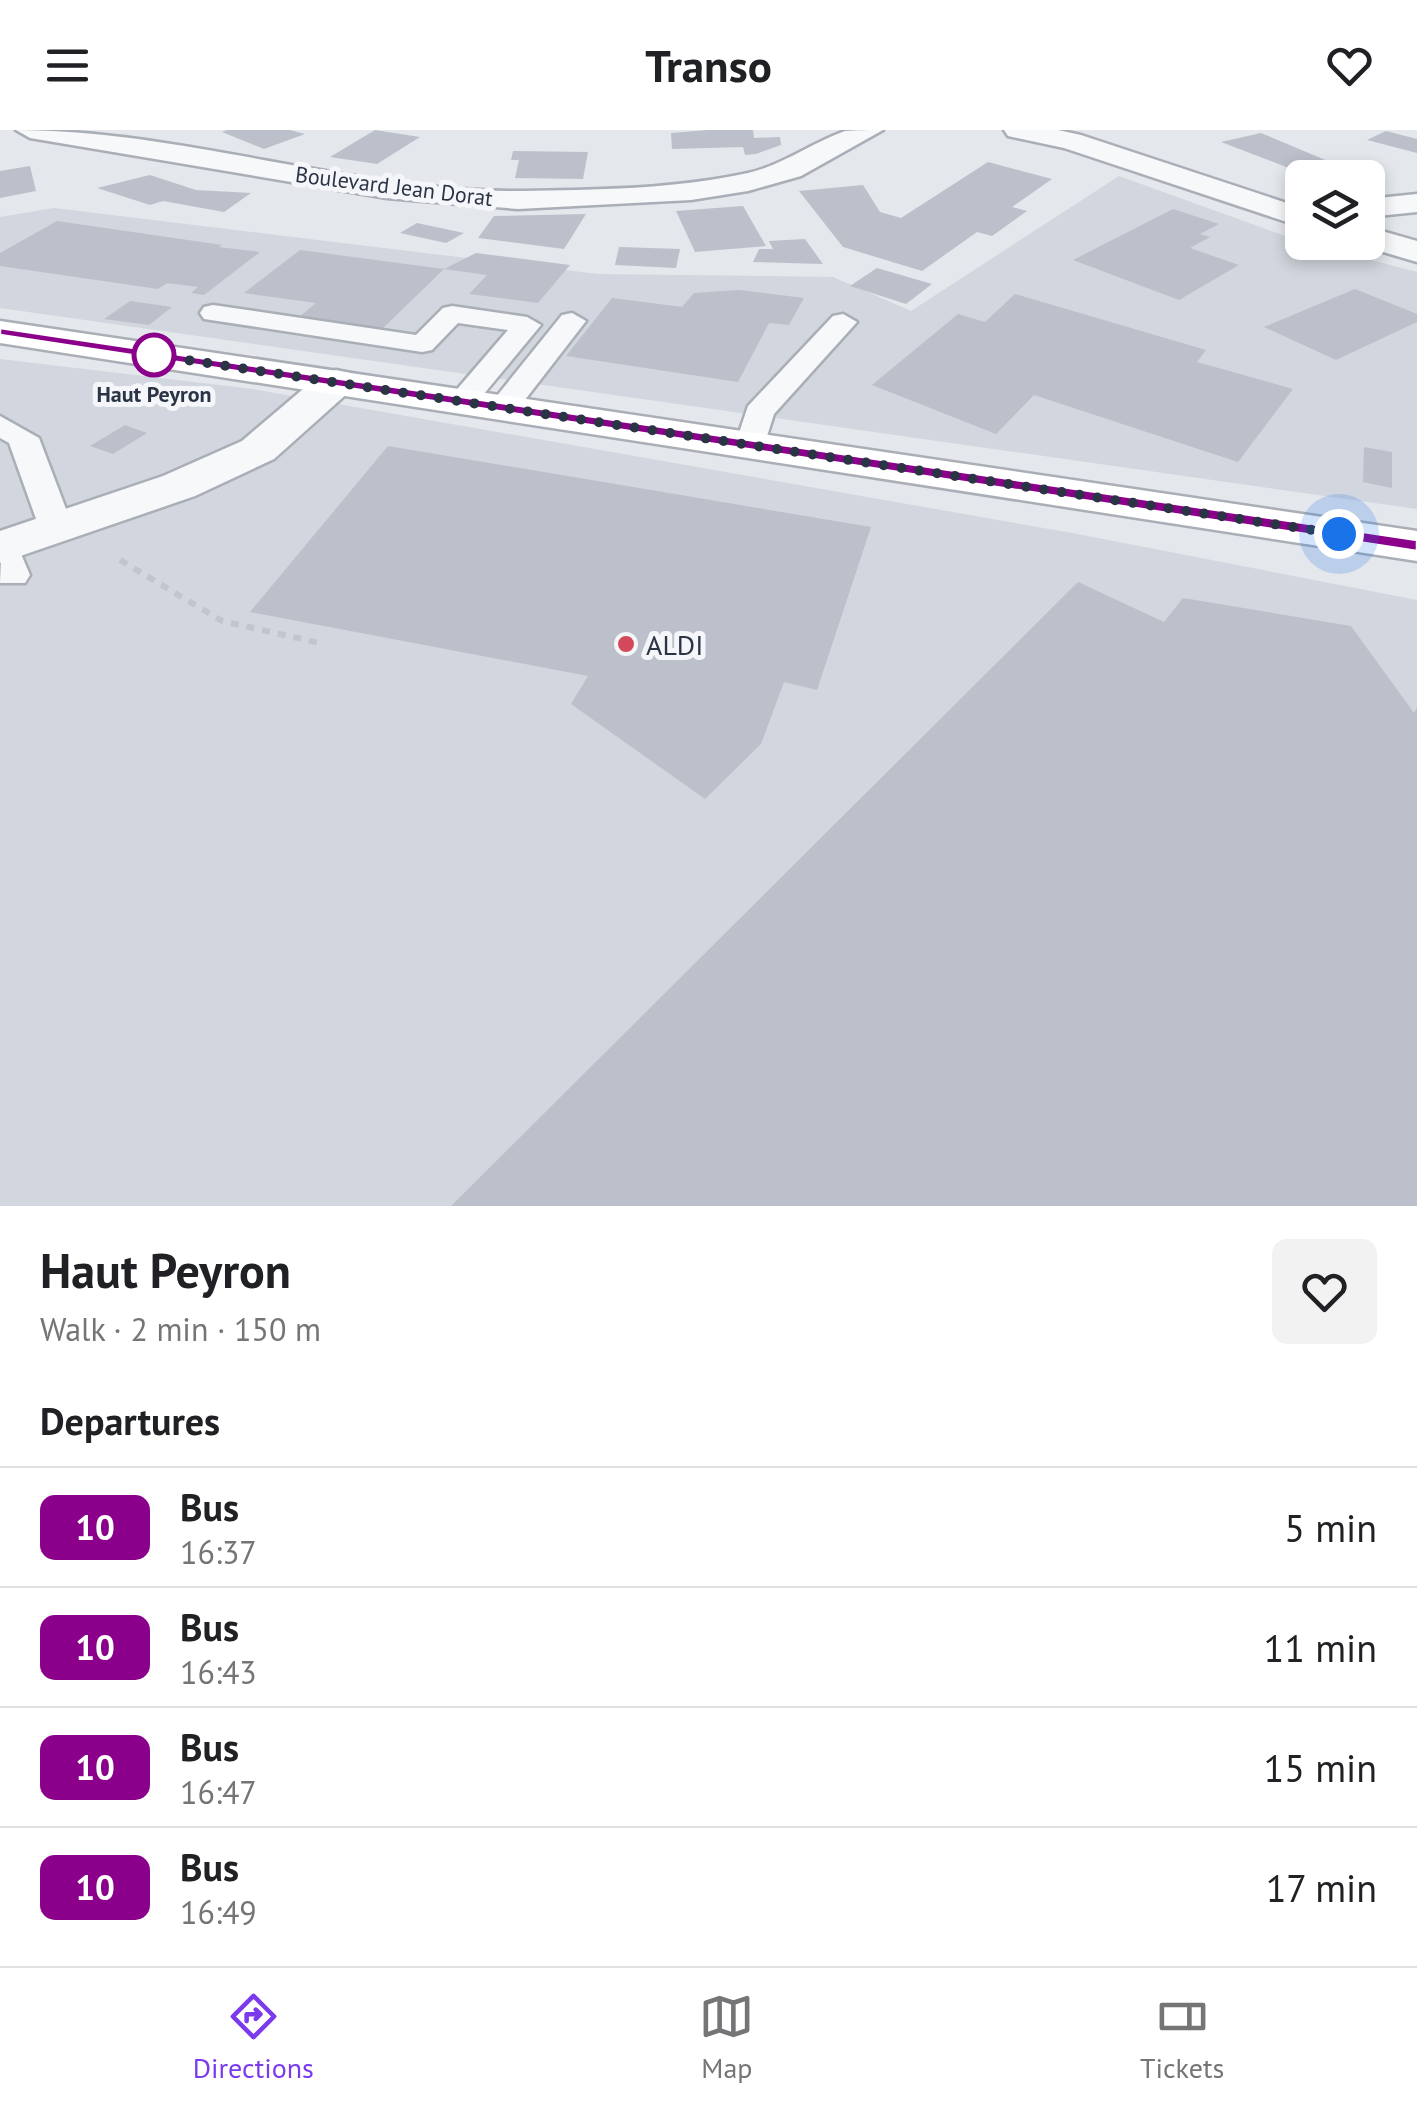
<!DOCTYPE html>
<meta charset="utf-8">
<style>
body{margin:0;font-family:"PT Sans",sans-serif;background:#f2f2f2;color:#202124;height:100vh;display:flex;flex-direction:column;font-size:38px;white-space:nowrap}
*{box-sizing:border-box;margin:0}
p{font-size:32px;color:#757577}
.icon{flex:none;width:55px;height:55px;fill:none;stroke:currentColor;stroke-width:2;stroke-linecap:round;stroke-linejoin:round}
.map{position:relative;height:1076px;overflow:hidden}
.side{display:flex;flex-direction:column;background:#fff;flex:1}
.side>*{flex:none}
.badge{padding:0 20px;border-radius:15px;font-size:35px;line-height:65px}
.controls{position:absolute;left:1285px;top:30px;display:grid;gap:20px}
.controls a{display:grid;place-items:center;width:100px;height:100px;border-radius:15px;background:#fff;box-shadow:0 5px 15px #0003;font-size:50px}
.you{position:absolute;width:50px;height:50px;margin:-25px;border:8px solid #fff;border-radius:50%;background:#1a73e8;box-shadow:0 0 0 15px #1a73e833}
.map>.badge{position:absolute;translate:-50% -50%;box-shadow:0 0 0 5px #fff}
h2{padding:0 40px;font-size:38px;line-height:90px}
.round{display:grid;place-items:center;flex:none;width:105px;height:105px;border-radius:15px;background:#f2f2f2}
.summary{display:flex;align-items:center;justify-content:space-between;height:170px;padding:0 40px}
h1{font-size:48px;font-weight:700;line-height:75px}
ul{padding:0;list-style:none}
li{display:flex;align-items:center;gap:30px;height:120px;padding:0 40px;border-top:2px solid #e0e0e0}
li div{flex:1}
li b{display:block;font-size:38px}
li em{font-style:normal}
li .badge{min-width:110px;font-weight:700;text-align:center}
header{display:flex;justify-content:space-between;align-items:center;height:130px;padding:0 40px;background:#fff;font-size:45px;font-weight:700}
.menu{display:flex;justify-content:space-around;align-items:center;height:140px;border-top:2px solid #e0e0e0;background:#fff;font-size:28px;color:#757577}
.menu a{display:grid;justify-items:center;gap:5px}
.menu .on{color:#7c3aed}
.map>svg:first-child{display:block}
</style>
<header><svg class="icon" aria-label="menu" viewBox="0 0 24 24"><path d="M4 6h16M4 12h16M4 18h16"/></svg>Transo<svg class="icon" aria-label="heart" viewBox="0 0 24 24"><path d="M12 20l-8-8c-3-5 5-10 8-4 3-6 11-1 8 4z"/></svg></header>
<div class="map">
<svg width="1417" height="1076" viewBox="0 0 1417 1076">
<rect width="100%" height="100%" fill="#e4e7ec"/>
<g fill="#d2d6de">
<polygon points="1119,46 1302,112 1417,142 1417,379 0,178 0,87 54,78 598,144 833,147 911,181"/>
<polygon points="0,229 253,259 1072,403 1417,470 1417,1076 0,1076"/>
</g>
<g fill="#bbc0ca">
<polygon points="227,0 290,0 305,4 264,19 222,2"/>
<polygon points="375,0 420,7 377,34 330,27"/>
<polygon points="708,0 753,0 754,8 780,7 781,15 756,24 745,25 743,17 672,19 671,3"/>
<polygon points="1386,1 1417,9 1417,23 1367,10"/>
<polygon points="1261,3 1330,32 1359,39 1339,44 1347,48 1315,48 1221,12"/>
<polygon points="513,21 588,22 583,49 515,48 519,30 511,30"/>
<polygon points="988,32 1052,49 1012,77 1027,81 992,106 977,102 922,141 843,117 799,61 863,55 880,82 901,88"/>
<polygon points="30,36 36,61 0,68 0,41"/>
<polygon points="150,45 196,60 251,63 224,82 163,71 150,75 97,58"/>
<polygon points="743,76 766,116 695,122 676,81"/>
<polygon points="1173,79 1219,94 1200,104 1210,107 1190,118 1239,135 1179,170 1073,130"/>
<polygon points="586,84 564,119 478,108 494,86"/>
<polygon points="57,91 222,115 219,117 260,122 204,165 191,163 198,157 167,153 158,159 0,136 0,123"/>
<polygon points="417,93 464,103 446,113 400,103"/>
<polygon points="805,109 823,134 753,132 759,119 773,119 769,111"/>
<polygon points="619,117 680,119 676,138 615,135"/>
<polygon points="300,120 444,139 381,200 298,188 316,173 244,163"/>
<polygon points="476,123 570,135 538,173 469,164 487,145 444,139"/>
<polygon points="877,138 932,154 906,174 850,156"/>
<polygon points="1355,159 1417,184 1417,192 1336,230 1264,197"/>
<polygon points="739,160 804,168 789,195 769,193 738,252 566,226 612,168 682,177 694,163"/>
<polygon points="1015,164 1206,220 1197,232 1293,259 1238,332 1034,265 996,304 872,255 958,184 985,192"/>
<polygon points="130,171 172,177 149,195 104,189"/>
<polygon points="125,295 147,303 113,324 90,316"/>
<polygon points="388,316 871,397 817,560 784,552 761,614 705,669 571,574 588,546 250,482"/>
<polygon points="1364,317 1392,322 1392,358 1363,352"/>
<polygon points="1078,452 1164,492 1183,468 1351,496 1414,583 1417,578 1417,1076 451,1076"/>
</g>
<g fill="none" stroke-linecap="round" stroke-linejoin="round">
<g stroke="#a9aeb7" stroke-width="5">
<g id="lane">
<polygon points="213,175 416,205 443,178 452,176 527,187 541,195 473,277 462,280 447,271 508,200 458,193 432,220 422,222 204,189 200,183 204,177"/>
<polygon points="572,183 586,191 514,284 492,284 488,278 492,272 562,185"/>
<polygon points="843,184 857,192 774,284 762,322 740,322 735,315 748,276 833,186"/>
<polygon points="0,286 39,308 74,400 69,407 45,407 40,400 9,313 0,308"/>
<polygon points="2,407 15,410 30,445 25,453 0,453"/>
</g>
</g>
<g stroke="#a9aeb7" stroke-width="5">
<g id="street">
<path d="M16 0C186 0 351 62 521 61 594 60 676 59 748 43 783 35 811 13 845 1 856 0 871 0 883 0L801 46 748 61 691 70 518 79 387 68 30 8Z"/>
<polygon points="1004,0 1058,0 1081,5 1302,78 1302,97 1064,18 1008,6"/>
<polygon points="1417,64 1417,82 1368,87 1368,69"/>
<polygon points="1368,97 1417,111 1417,132 1356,114 1368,112"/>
<polygon points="336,240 350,243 356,252 350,261 274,329 195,366 0,433 0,401 163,346 242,311 322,243"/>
</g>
</g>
<g stroke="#a9aeb7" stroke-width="5">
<polygon id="secondary" points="0,191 1417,401 1417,431 0,213"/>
</g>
<polyline stroke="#c2c5cb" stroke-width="6" stroke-dasharray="8 8" stroke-linecap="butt" points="120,430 222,491 324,514"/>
<use href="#lane" fill="#f7f8fa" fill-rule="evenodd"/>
<use href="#street" fill="#f7f8fa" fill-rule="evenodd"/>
<use href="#secondary" fill="#fff" fill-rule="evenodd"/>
</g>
<polygon fill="#8b008b" stroke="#fff" stroke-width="2.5" points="0,198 1417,410 1417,421 0,205"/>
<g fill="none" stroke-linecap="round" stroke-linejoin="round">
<polyline stroke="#2b3445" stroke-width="10" stroke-dasharray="0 18" points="154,225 1339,404"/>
</g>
<circle fill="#fff" stroke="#8b008b" stroke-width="5" cx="154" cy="225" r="20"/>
<circle fill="#d1495b" stroke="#f4f6f9" stroke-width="4" cx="626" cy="514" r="10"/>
<g text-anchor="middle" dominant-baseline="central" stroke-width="10" stroke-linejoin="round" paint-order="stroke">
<g font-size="22" fill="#2b3445" stroke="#f4f6f9">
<text transform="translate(394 56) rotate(7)">Boulevard Jean Dorat</text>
</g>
<g font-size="22" font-weight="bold" fill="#2b3445" stroke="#f4f6f9">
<text x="154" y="264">Haut Peyron</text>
</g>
<g font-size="28" fill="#2b3445" stroke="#f4f6f9" text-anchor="start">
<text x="646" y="514">ALDI</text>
</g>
</g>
</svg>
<div class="controls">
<a><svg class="icon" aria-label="layers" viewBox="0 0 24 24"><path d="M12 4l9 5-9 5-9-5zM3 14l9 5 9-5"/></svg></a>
</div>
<div class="you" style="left:1339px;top:404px"></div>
</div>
<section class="side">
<div class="summary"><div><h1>Haut Peyron</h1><p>Walk · 2 min · 150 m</p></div><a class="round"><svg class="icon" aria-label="heart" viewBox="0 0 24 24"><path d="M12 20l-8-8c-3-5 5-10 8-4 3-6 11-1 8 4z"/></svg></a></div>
<h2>Departures</h2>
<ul>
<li><span class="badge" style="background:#8b008b;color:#fff">10</span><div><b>Bus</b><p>16:37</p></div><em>5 min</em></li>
<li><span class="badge" style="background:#8b008b;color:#fff">10</span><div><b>Bus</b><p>16:43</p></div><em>11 min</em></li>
<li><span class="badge" style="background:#8b008b;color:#fff">10</span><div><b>Bus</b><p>16:47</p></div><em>15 min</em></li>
<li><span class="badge" style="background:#8b008b;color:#fff">10</span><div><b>Bus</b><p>16:49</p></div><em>17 min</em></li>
</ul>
</section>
<nav class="menu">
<a class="on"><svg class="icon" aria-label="directions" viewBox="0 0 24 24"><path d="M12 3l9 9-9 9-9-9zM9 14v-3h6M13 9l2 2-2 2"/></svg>Directions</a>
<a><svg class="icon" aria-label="map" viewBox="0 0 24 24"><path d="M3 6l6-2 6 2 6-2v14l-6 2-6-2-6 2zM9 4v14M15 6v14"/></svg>Map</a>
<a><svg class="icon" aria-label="tickets" viewBox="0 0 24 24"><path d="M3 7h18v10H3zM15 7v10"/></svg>Tickets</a>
</nav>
